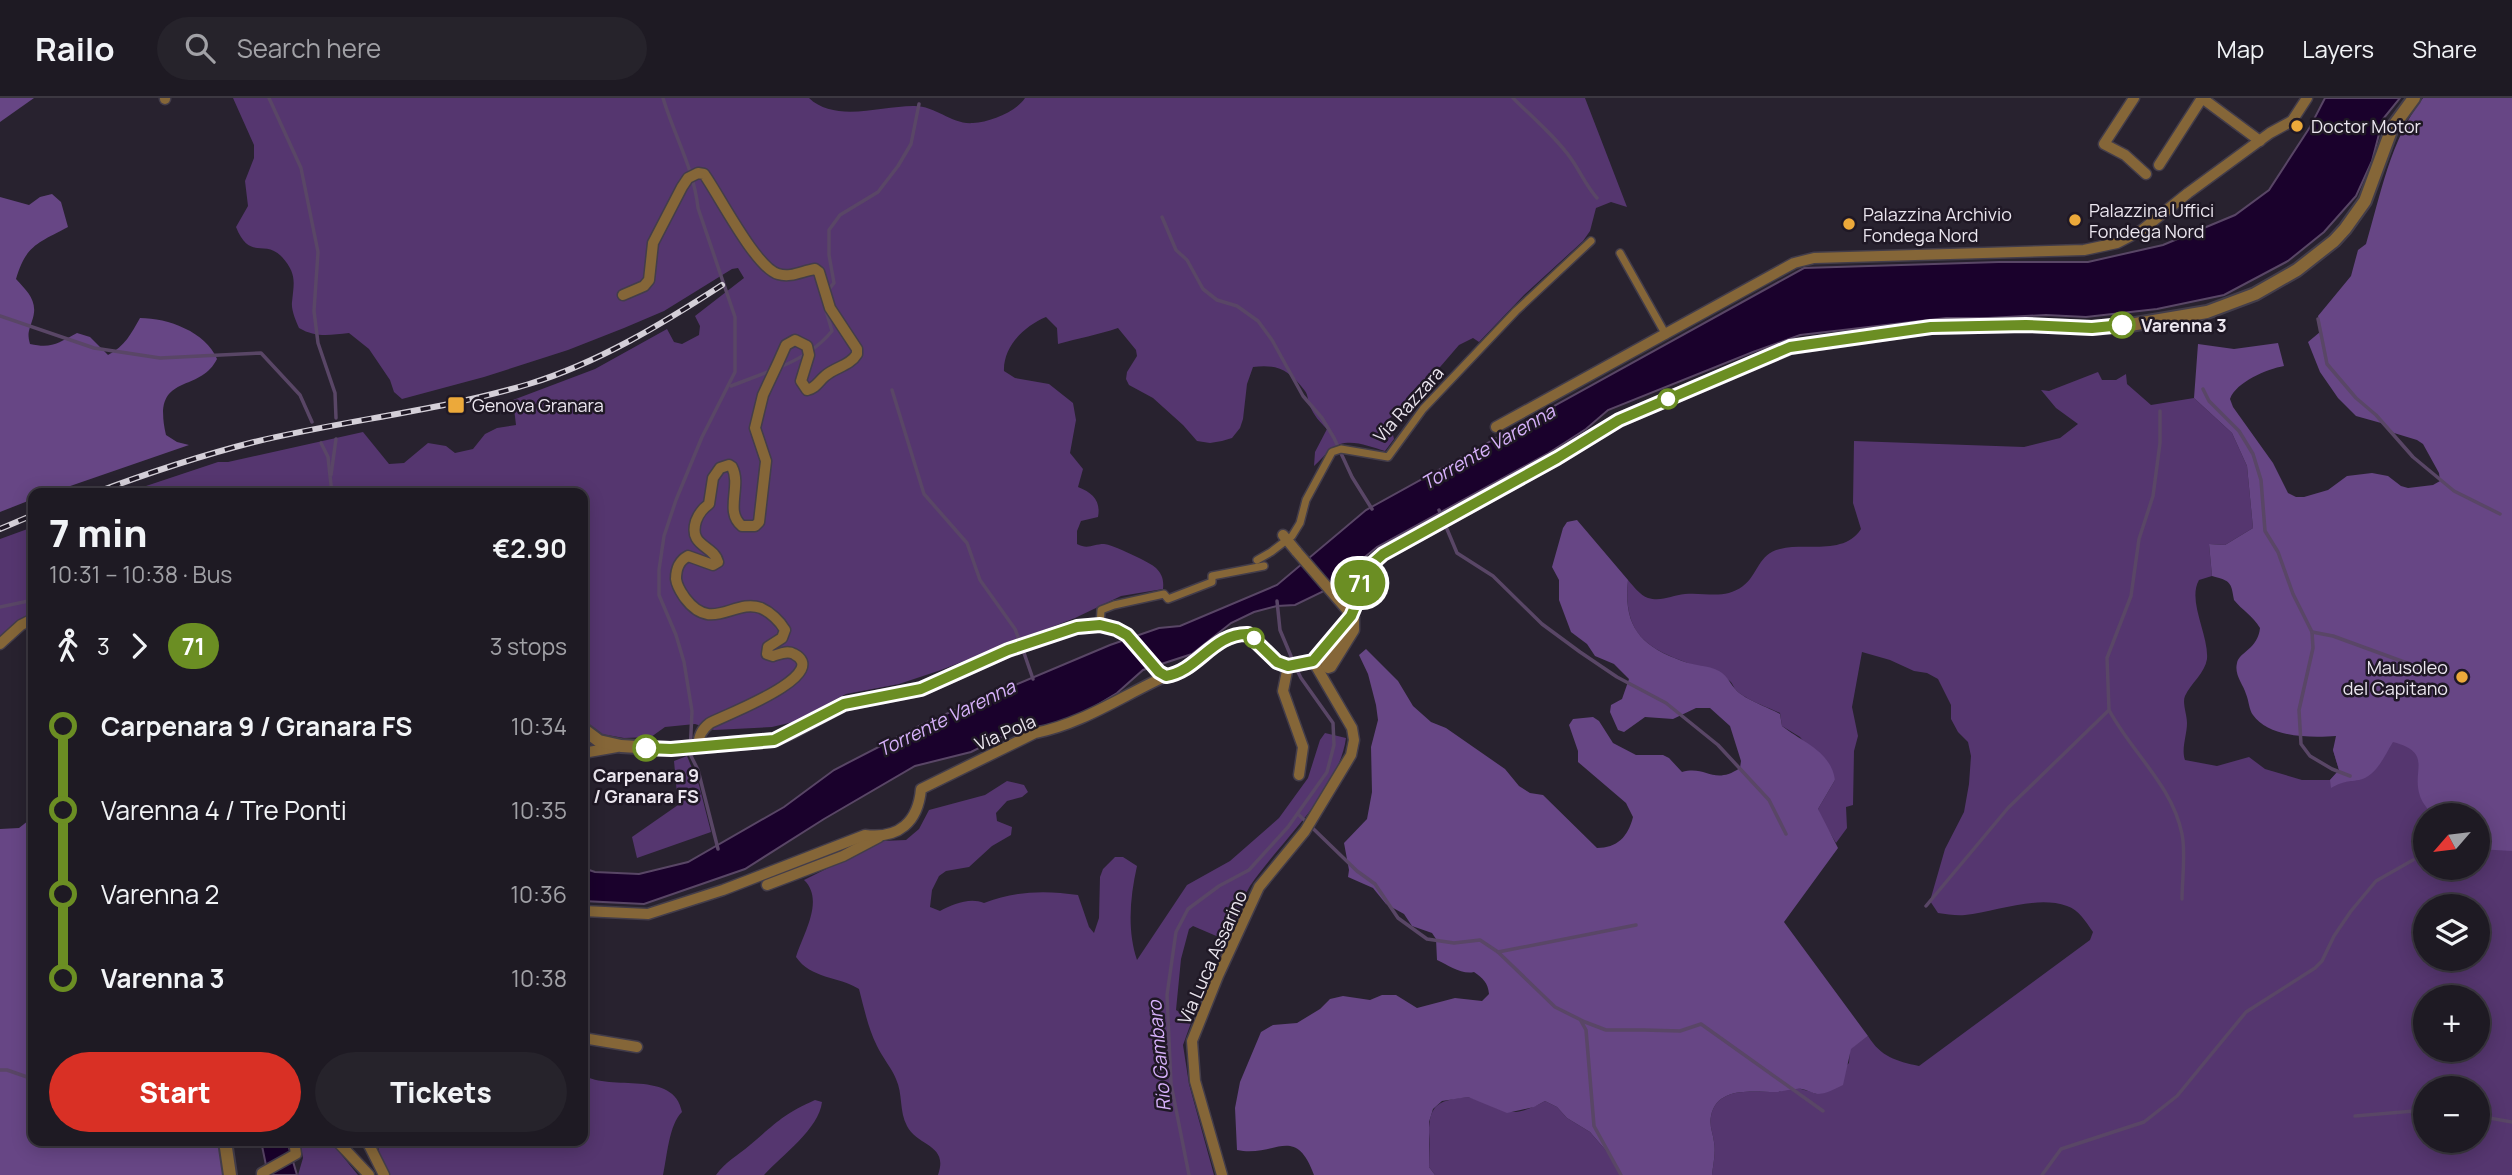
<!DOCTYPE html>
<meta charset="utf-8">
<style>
body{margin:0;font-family:Manrope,sans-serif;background:#26232b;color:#f1f3f6;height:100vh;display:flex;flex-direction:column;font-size:26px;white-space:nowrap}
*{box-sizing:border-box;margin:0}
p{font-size:23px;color:#a1a1a6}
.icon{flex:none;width:38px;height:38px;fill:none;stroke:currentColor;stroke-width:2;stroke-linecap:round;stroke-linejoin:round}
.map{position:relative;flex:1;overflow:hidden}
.side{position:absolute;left:28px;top:390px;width:560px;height:658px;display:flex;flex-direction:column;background:#1e1a23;border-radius:14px;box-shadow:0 4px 18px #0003,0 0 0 2px #3c3841}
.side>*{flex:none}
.badge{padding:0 14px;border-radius:23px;font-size:24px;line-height:46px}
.needle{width:46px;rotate:242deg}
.fabs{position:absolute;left:2413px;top:705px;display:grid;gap:14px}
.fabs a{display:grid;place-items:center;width:77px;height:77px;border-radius:50%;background:#1e1a23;box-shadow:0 4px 18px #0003,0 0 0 2px #3c3841;font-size:35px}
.map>.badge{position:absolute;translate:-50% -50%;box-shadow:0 0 0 4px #fff}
.legs{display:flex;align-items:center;gap:10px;height:77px;padding:0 21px;font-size:23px}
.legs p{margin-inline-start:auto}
.headline{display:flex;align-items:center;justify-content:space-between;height:119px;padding:0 21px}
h1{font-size:38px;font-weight:800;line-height:52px}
.primary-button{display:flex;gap:14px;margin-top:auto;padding:14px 21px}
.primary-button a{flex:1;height:80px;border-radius:42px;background:#d93025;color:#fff;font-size:28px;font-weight:800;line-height:80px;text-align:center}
.primary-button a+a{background:#26232b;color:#f1f3f6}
ul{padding:0 21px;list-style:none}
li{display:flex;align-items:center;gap:24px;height:84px;font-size:26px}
li i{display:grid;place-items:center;width:10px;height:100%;margin:0 9px;background:currentColor}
li i::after{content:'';width:18px;height:18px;margin:-9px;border:5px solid;border-radius:50%;background:#1e1a23}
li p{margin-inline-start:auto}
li:first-child i{background:linear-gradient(#0000 50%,currentColor 0)}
li:last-child i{background:linear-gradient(currentColor 50%,#0000 0)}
header{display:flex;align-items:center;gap:42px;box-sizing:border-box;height:98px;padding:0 35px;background:#1e1a23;border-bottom:2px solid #3c3841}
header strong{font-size:33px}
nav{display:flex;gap:38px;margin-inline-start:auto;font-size:24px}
.search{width:490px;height:63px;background:#26232b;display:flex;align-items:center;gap:18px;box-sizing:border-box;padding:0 24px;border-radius:38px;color:#a1a1a6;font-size:26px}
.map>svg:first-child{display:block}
</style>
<header>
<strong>Railo</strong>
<div class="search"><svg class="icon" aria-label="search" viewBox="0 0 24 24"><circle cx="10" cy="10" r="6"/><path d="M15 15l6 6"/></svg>Search here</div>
<nav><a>Map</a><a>Layers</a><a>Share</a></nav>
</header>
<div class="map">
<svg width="2512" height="1077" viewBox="0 0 2512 1077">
<rect width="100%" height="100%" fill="#28222f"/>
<g fill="#55366f" fill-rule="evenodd">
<path d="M233 0H809C835 25 881 8 913 8 935 7 952 27 973 25 990 24 1016 14 1025 0H1585L1627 109 1611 104 1596 110 1590 133 1583 143 1524 197 1479 244 1473 240 1459 247 1428 283 1389 321 1394 341 1385 353C1367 348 1346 338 1330 352 1324 357 1320 363 1314 368L1315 354 1327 331C1320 324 1314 318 1310 308 1308 303 1308 297 1305 293 1289 272 1278 266 1253 269L1247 286 1243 321 1240 330 1232 340 1222 343 1210 345 1197 343 1183 327 1153 300 1129 287 1126 281 1127 274 1137 258 1136 252 1118 230C1098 237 1078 240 1058 246L1057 230 1046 219C1024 228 1003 249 1004 273L1015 280 1049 286 1073 305 1076 322 1070 355 1083 371 1078 389C1093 395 1101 403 1098 419L1081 423 1077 433V446C1088 452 1093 446 1104 446 1111 446 1152 465 1156 470 1162 476 1164 482 1163 491L1121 498 1075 520 941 572 899 586 846 596 793 624 772 629 714 632 695 626 665 629 651 639 624 640 601 636 583 622V595L585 591 583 588V396H122L218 364H228L363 334 389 366 404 365 428 345 446 348 455 355 473 351 485 336 497 330 516 327 513 302 595 271 667 231 674 244 682 246 699 237 700 228 695 218 744 180 738 170 732 171 664 213 624 230 568 252 484 279 402 301 394 294 390 282 369 251 349 235C330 237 316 240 299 230 296 223 291 212 292 204 294 184 297 176 282 159 265 140 250 164 236 129L248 108 245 83 254 60V47Z"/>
<path d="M2098 274 2102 282H2116L2126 276 2127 286 2151 307 2194 300 2232 335 2247 368 2253 430 2225 447 2209 446 2212 478 2199 482C2187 503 2209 537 2207 561 2205 575 2191 585 2185 598 2182 605 2187 616 2187 625 2187 637 2181 651 2185 662L2217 668 2249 659 2265 671 2302 682H2330L2339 672 2333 652 2348 615 2512 688V1077H1712C1713 1067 1716 1055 1714 1044 1713 1035 1709 1028 1711 1018 1717 988 1753 994 1775 994 1781 994 1785 991 1791 990 1800 990 1809 993 1817 996L1849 965 1850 951 1868 938C1881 959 1896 963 1919 968L2090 842 2093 834C2086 824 2079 812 2067 808 2036 797 1995 814 1965 817 1956 818 1947 816 1938 815L1930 803 1945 751 1964 714 1969 686 1971 658 1968 644 1958 634 1951 621V607L1938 581 1927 575 1914 573 1890 562 1862 554 1852 609 1858 638 1854 653 1853 707 1846 709 1847 730 1836 745 1819 717 1818 711 1835 682 1800 639 1782 628 1780 615C1769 610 1745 601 1737 593 1732 588 1733 584 1727 581 1675 555 1620 558 1628 482 1634 489 1640 497 1648 500 1662 504 1672 497 1685 496 1706 494 1724 502 1743 488 1758 477 1758 456 1780 451 1805 444 1844 458 1861 431L1853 405 1854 343 2024 349 2060 340 2078 326 2056 310 2041 292 2049 293ZM2426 718H2478V770H2426ZM2426 808H2478V861H2426ZM2426 900H2478V952H2426ZM2426 990H2478V1043H2426Z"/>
<polygon points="33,429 33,515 0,538 0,441"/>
<path d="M1325 635 1346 640C1339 693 1279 745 1250 788 1240 804 1235 825 1228 843L1193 828 1189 831 1181 861 1176 912 1192 922 1183 947 1189 986 1214 1077H938C949 1046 918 1049 907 1028 899 1013 903 996 896 981 891 969 882 959 877 948 868 930 864 910 859 891 838 878 811 881 796 859 803 836 825 802 804 782L882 743 906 742 919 731 929 712 985 697 1007 683 1024 687 1028 694 1022 699 1007 703 996 715 997 723 1012 729 1011 737 992 748 969 769 946 773 939 778 932 792 930 809 940 813C953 806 970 799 984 805 1015 793 1045 792 1078 797L1089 829 1094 835 1099 820 1100 779 1103 771 1115 759H1123L1137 768C1130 799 1127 832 1137 862L1187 787 1230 763 1279 720 1308 680 1320 642Z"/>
<polygon points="687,658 699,687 711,734 637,760 632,739 678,707 674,663"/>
<path d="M583 977C611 994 674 971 682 1014 669 1026 667 1059 663 1077H388L380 1058 377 1043H583Z"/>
<path d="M1468 999C1504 1009 1505 1025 1545 1003L1557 1009 1567 1020 1590 1034 1609 1056 1621 1077H1435L1429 1069C1429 1058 1430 1047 1429 1035 1429 1005 1440 1002 1468 999Z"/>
<path d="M815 1002 822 1004C819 1031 782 1057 764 1077H716C725 1064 737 1058 750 1047 775 1026 783 1016 815 1002Z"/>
<polygon points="300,1043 330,1043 358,1077 298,1077 303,1060"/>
</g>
<g fill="#674685">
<polygon points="0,0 34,0 0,24"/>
<path d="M2423 0H2512V753L2478 751V718L2432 717C2429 712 2422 705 2420 698 2411 672 2434 655 2393 644 2384 658 2377 678 2359 682 2346 684 2344 683 2331 690L2330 682 2339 672 2333 652 2336 638C2312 640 2269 640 2253 617 2249 612 2249 603 2246 596 2243 586 2234 577 2237 565 2239 554 2258 551 2260 530 2253 518 2242 512 2234 502 2231 484 2231 483 2212 478L2209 446 2225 447 2253 430 2247 368 2232 335 2194 300 2198 246 2234 251 2278 245 2284 268C2267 271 2236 284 2230 301L2233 309 2273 365 2288 395 2296 399H2304L2328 392 2347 378 2372 375 2388 378 2401 388 2408 390 2433 387 2440 383 2439 375 2423 346 2417 342 2394 335 2381 325 2356 318 2338 300 2320 274 2308 244 2320 234 2318 218 2351 178 2358 152 2366 146C2381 96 2390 42 2423 0Z"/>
<path d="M52 96 61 104 68 129C38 145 26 147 16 181 28 194 39 204 32 223 29 233 27 235 30 246 52 251 58 245 77 235L90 239 108 257C125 248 131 236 140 220 168 220 206 234 217 261 199 297 151 273 166 337L177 344 189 347 50 395 33 396V401L0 414V99L29 107 40 99Z"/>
<path d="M1577 422 1628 482C1623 528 1640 548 1682 563 1694 568 1708 567 1719 573 1728 578 1730 586 1737 593 1745 601 1769 610 1780 616L1782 628C1802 644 1831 653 1835 682L1818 711 1838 750 1784 824 1868 938 1851 951 1843 987C1835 991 1826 996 1817 996 1812 995 1807 992 1802 991 1792 990 1784 994 1775 994 1753 994 1717 988 1711 1018 1709 1028 1713 1035 1714 1044 1716 1055 1713 1067 1712 1077H1621L1609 1056 1590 1034 1567 1020 1557 1009 1545 1003 1534 1009 1507 1015 1468 999 1442 1003 1433 1011 1429 1024V1069L1435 1077H1314C1295 1025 1275 1060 1237 1052L1235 1010 1240 984 1261 934 1273 927 1297 925 1320 911 1330 901 1343 898 1370 902 1382 897H1396L1417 910 1455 900 1482 903 1489 896C1488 885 1483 880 1474 874 1462 877 1448 867 1437 862L1436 841 1432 835 1412 828 1404 816 1386 806 1373 790 1348 779 1349 772 1344 745 1367 721 1372 694 1371 649 1378 622 1376 607 1368 576 1359 557 1366 551 1398 583 1413 608 1431 624 1446 630 1505 671 1519 688 1530 695 1543 697 1597 750C1617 750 1628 739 1633 719L1626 705 1578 664V653L1569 627 1573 621 1593 619 1599 623 1613 645 1636 657H1663L1669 660 1682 674C1707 667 1713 688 1740 670L1741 663 1730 628 1710 610H1696L1673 621 1645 619 1624 634 1618 632 1610 614 1611 607 1622 601 1629 581 1614 566 1595 558 1587 546 1571 534 1559 502V482L1552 469 1563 430 1567 424Z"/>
<polygon points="33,719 33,1043 219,1043 225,1077 0,1077 0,731 19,730"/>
</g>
<g fill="#1a012c" stroke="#594666" stroke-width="2">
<polygon points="2325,0 2400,0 2383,21 2372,63 2356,98 2324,134 2288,163 2224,197 2157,211 2086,219 2046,217 1988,220 1946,220 1800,237 1753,254 1608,312 1586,331 1547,356 1377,449 1322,494 1295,507 1277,508 1254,514 1231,525 1192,556 1143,572 1117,595 1079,618 1050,627 1013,633 971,654 915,668 824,721 745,771 644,806 583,803 583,770 595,774 639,776 688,764 784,709 834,672 927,624 1110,547 1159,530 1180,528 1277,487 1366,412 1804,170 1999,164 2088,164 2163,147 2235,117 2269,92 2310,29"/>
<polygon points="261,1043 287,1043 297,1077 268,1077"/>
</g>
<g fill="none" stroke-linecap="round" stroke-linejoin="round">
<g stroke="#594666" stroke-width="3.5">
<polyline points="269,0 301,70 318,154 314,213 318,245 335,295 336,320"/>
<path d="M663 0C674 37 694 71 698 110L735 219V274L702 339 676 402 664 438 659 472V497L676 537 684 564 692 613 690 656 698 672 718 751"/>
<path d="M1513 0C1533 20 1556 39 1572 62 1581 75 1586 88 1597 100"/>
<polyline points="1162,119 1176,152 1187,162 1203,191 1217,202 1237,208 1258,223 1272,242 1303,298 1322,320 1334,340 1352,379 1372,411"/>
<polyline points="828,192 834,185 829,157 829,132 840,117 878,94 898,68 911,46 919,6"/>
<polyline points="0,218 94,250 160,260 261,255 300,297 312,324"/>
<polyline points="2318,221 2327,266 2356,300 2376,317 2413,359 2454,393 2500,416"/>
<path d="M780 269C800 261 818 250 832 233L823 202 824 199"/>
<polyline points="731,288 773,272"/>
<polyline points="2203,291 2209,303 2239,333 2253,356 2261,382 2265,433 2278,454 2293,496 2312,534 2313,550 2299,612 2301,646 2310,658 2332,671 2350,678"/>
<polyline points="892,292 924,396 967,445 980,482 1015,531 1020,544"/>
<polyline points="321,345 328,359 332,396"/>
<polyline points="331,377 336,341"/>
<polyline points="1439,412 1457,455 1493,478 1542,526 1580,554 1617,579 1666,605 1718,647 1769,702 1786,736"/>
<polyline points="1277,503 1280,532 1293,563"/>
<polyline points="0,509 33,502"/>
<polyline points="2312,534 2333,538 2437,576"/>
<polyline points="1023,552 1033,581"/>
<path d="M2109 612C2132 655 2172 687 2182 736 2186 756 2182 781 2182 801"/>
<polyline points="1298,716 1357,773 1375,786 1398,820 1427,841 1454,845 1480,842 1498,854 1555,909 1585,924 1606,932 1644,932 1680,933 1701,926 1823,1013"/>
<polyline points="1926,808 2008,710 2109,612 2107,560 2131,498 2139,441 2153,398 2160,345 2160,313"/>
<polyline points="1498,854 1636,827"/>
<polyline points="1581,923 1586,932 1594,1028 1621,1077"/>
<polyline points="0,972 7,972 33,981"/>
<polyline points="2355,1018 2426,1012"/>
<polyline points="2478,1018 2512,1024"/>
<polyline points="1189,1077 1171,986 1167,897 1176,834 1188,811 1219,788 1249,772 1288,729 1327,674 1334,647 1333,625 1301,580 1296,570"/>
<polyline points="2042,1077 2061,1051 2144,1024 2177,998 2246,914 2315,870 2322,863 2334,838 2351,813 2376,783 2413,762"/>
</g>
<g stroke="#433d4a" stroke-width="10">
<g id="pedestrian">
<polyline points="1620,155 1666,237"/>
<polyline points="1257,462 1271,454 1292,438 1300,425 1306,402 1332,354 1341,351 1388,359 1423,311 1516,213 1591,143"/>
<polyline points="1100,527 1101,512 1114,507 1164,496 1168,501 1212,484 1212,478 1264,468"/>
</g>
</g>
<g stroke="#433d4a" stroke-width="13">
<g id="minor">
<polyline points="2134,0 2104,46 2125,57 2146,76"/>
<polyline points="165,1 165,0"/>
<polyline points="2159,67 2202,0 2260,43"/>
<path d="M623 197 644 188 649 182 653 145 682 89 688 80 698 75 704 76C719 97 756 170 778 176 791 180 802 173 815 171L819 174 830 210 857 251V256C850 268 835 269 825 278 818 284 816 290 807 292L801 283 809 257 807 248 795 242 786 247 778 265 763 297 755 330 766 363 759 424 755 428H742C724 414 742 388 732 369L729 367 720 370 713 380 709 406C702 411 699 415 696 423 688 449 714 447 718 464L713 467 688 458C679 463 676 470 676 481 677 489 681 494 685 500 712 536 734 500 761 510 770 514 780 523 785 532L782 540 768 549 767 556 773 558C780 556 787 552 794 556 834 577 718 620 710 625 701 632 699 638 698 648"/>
<polyline points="1496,329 1794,165 1814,160 2084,152 2117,145 2142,132 2188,95 2270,35 2292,23 2307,0"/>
<polyline points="1283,437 1297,454"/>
<polyline points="1339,533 1342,540 1326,567 1328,570 1331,569 1354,532 1354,520"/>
<polyline points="0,546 21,527 33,521"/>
<polyline points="1288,568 1283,593 1303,649 1299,677"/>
<polyline points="583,655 617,649"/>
<polyline points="767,787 843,758 879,739"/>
<path d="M583 813 648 816 723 792 865 737C899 741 918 724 921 691L1035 635C1082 626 1122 598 1166 578"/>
<polyline points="583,940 637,949"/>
<polyline points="337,1043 369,1077"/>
<polyline points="367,1043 384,1077"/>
<polyline points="262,1077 262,1075 296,1056 294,1043"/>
<polyline points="1222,1077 1195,983 1192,943 1218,878 1259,789 1305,733 1351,657 1354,642 1352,630 1313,563"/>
</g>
</g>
<g stroke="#433d4a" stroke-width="16">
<g id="tertiary">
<path d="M583 631 599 643 621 648 671 651 774 642 792 634 844 606 921 591 1008 552 1077 529 1100 527 1116 531 1127 537 1159 574 1166 578C1198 573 1213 535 1248 536L1277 564 1288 568 1313 563 1351 518 1359 499V487L1365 472 1383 456 1557 360 1619 322 1791 249 1931 229 2026 227 2092 230 2130 227 2207 214 2255 196 2297 172 2334 143 2345 131 2365 103 2392 30 2414 0"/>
<polyline points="225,1043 230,1077"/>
</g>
</g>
<use href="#pedestrian" stroke="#856638" stroke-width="7"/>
<use href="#minor" stroke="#856638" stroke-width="10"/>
<use href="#tertiary" stroke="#856638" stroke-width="12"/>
<g stroke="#d4cfd8" stroke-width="6">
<g id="rail">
<path d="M92 396C145 376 199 358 254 344 345 322 439 313 529 286 598 265 662 226 722 187"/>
<polyline points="0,431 33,417"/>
</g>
</g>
<use href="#rail" stroke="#1f1825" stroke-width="3.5" stroke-dasharray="10" stroke-linecap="butt"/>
<g stroke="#433d4a" stroke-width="13" stroke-linecap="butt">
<polyline id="minor-bridge" points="1297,454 1354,520"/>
</g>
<use href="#minor-bridge" stroke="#856638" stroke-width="10"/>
</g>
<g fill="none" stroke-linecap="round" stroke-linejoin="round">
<g stroke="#fff" stroke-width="16">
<path id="line-1" d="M646 650 671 651 774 642 844 606 921 591 1008 552 1077 529 1100 527 1116 531 1127 537 1159 574 1166 578C1198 573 1213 535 1248 536L1277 564 1288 568 1313 563 1351 518 1359 499V487L1365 472 1383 456 1557 360 1619 322 1790 249 1931 229 2026 227 2092 230 2122 227"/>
</g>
<use href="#line-1" stroke="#6b8e23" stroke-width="10"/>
</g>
<g fill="#eca93a" stroke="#1f1825" stroke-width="2.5">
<circle cx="2297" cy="28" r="7"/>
<circle cx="2075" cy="122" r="7"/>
<circle cx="1849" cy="126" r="7"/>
<rect x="447" y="298" width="18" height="18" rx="3.5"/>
<circle cx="2462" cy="579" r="7"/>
</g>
<g fill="#fff" stroke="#6b8e23" stroke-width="3.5">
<circle cx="2122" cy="227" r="12"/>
<circle cx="1668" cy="301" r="9"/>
<circle cx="1254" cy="540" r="9"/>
<circle cx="646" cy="650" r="12"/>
</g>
<g text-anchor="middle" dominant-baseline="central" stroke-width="5" stroke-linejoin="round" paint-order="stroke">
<g font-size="18" fill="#ebe6ef" stroke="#1f1825" text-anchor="start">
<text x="2311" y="28">Doctor Motor</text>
<text x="2089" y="112">Palazzina Uffici<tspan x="2089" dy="21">Fondega Nord</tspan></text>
<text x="1863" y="116">Palazzina Archivio<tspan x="1863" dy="21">Fondega Nord</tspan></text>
<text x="472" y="307">Genova Granara</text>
<text x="2448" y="569" text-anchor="end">Mausoleo<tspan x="2448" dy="21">del Capitano</tspan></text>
</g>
<g font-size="18" font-weight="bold" fill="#ebe6ef" stroke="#1f1825" text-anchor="start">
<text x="2141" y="227">Varenna 3</text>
<text x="646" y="677" text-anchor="middle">Carpenara 9<tspan x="646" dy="21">/ Granara FS</tspan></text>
</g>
<g font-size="18" fill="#ebe6ef" stroke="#1f1825">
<text transform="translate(1408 306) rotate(-48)">Via Razzara</text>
<text transform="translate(1005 634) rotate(-23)">Via Pola</text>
<text transform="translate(1212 859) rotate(-66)">Via Luca Assarino</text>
</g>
<g font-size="19" font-style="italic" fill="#d7b1fb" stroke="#1f1825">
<text transform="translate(1488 349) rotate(-30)">Torrente Varenna</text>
<text transform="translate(946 620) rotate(-26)">Torrente Varenna</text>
<text transform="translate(1159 958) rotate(-95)">Rio Gambaro</text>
</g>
</g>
</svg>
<div class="fabs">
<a><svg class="needle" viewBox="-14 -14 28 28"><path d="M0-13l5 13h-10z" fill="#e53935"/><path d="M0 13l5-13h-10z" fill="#a1a1a6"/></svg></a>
<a><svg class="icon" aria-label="layers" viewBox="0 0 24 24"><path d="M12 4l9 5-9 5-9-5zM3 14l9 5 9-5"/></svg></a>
<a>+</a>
<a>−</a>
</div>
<b class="badge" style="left:1360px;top:485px;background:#6b8e23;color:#fff">71</b>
<section class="side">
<div class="headline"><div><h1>7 min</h1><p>10:31 – 10:38 · Bus</p></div><b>€2.90</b></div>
<div class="legs"><svg class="icon" aria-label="walk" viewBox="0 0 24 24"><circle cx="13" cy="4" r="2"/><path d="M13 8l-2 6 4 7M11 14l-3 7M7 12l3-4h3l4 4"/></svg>3<svg class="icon" aria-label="forward" viewBox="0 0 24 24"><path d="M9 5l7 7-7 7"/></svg><b class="badge" style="background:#6b8e23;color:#fff">71</b><p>3 stops</p></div>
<ul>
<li><i style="color:#6b8e23"></i><b>Carpenara 9 / Granara FS</b><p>10:34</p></li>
<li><i style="color:#6b8e23"></i><span>Varenna 4 / Tre Ponti</span><p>10:35</p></li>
<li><i style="color:#6b8e23"></i><span>Varenna 2</span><p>10:36</p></li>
<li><i style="color:#6b8e23"></i><b>Varenna 3</b><p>10:38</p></li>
</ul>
<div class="primary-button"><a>Start</a><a>Tickets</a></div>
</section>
</div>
